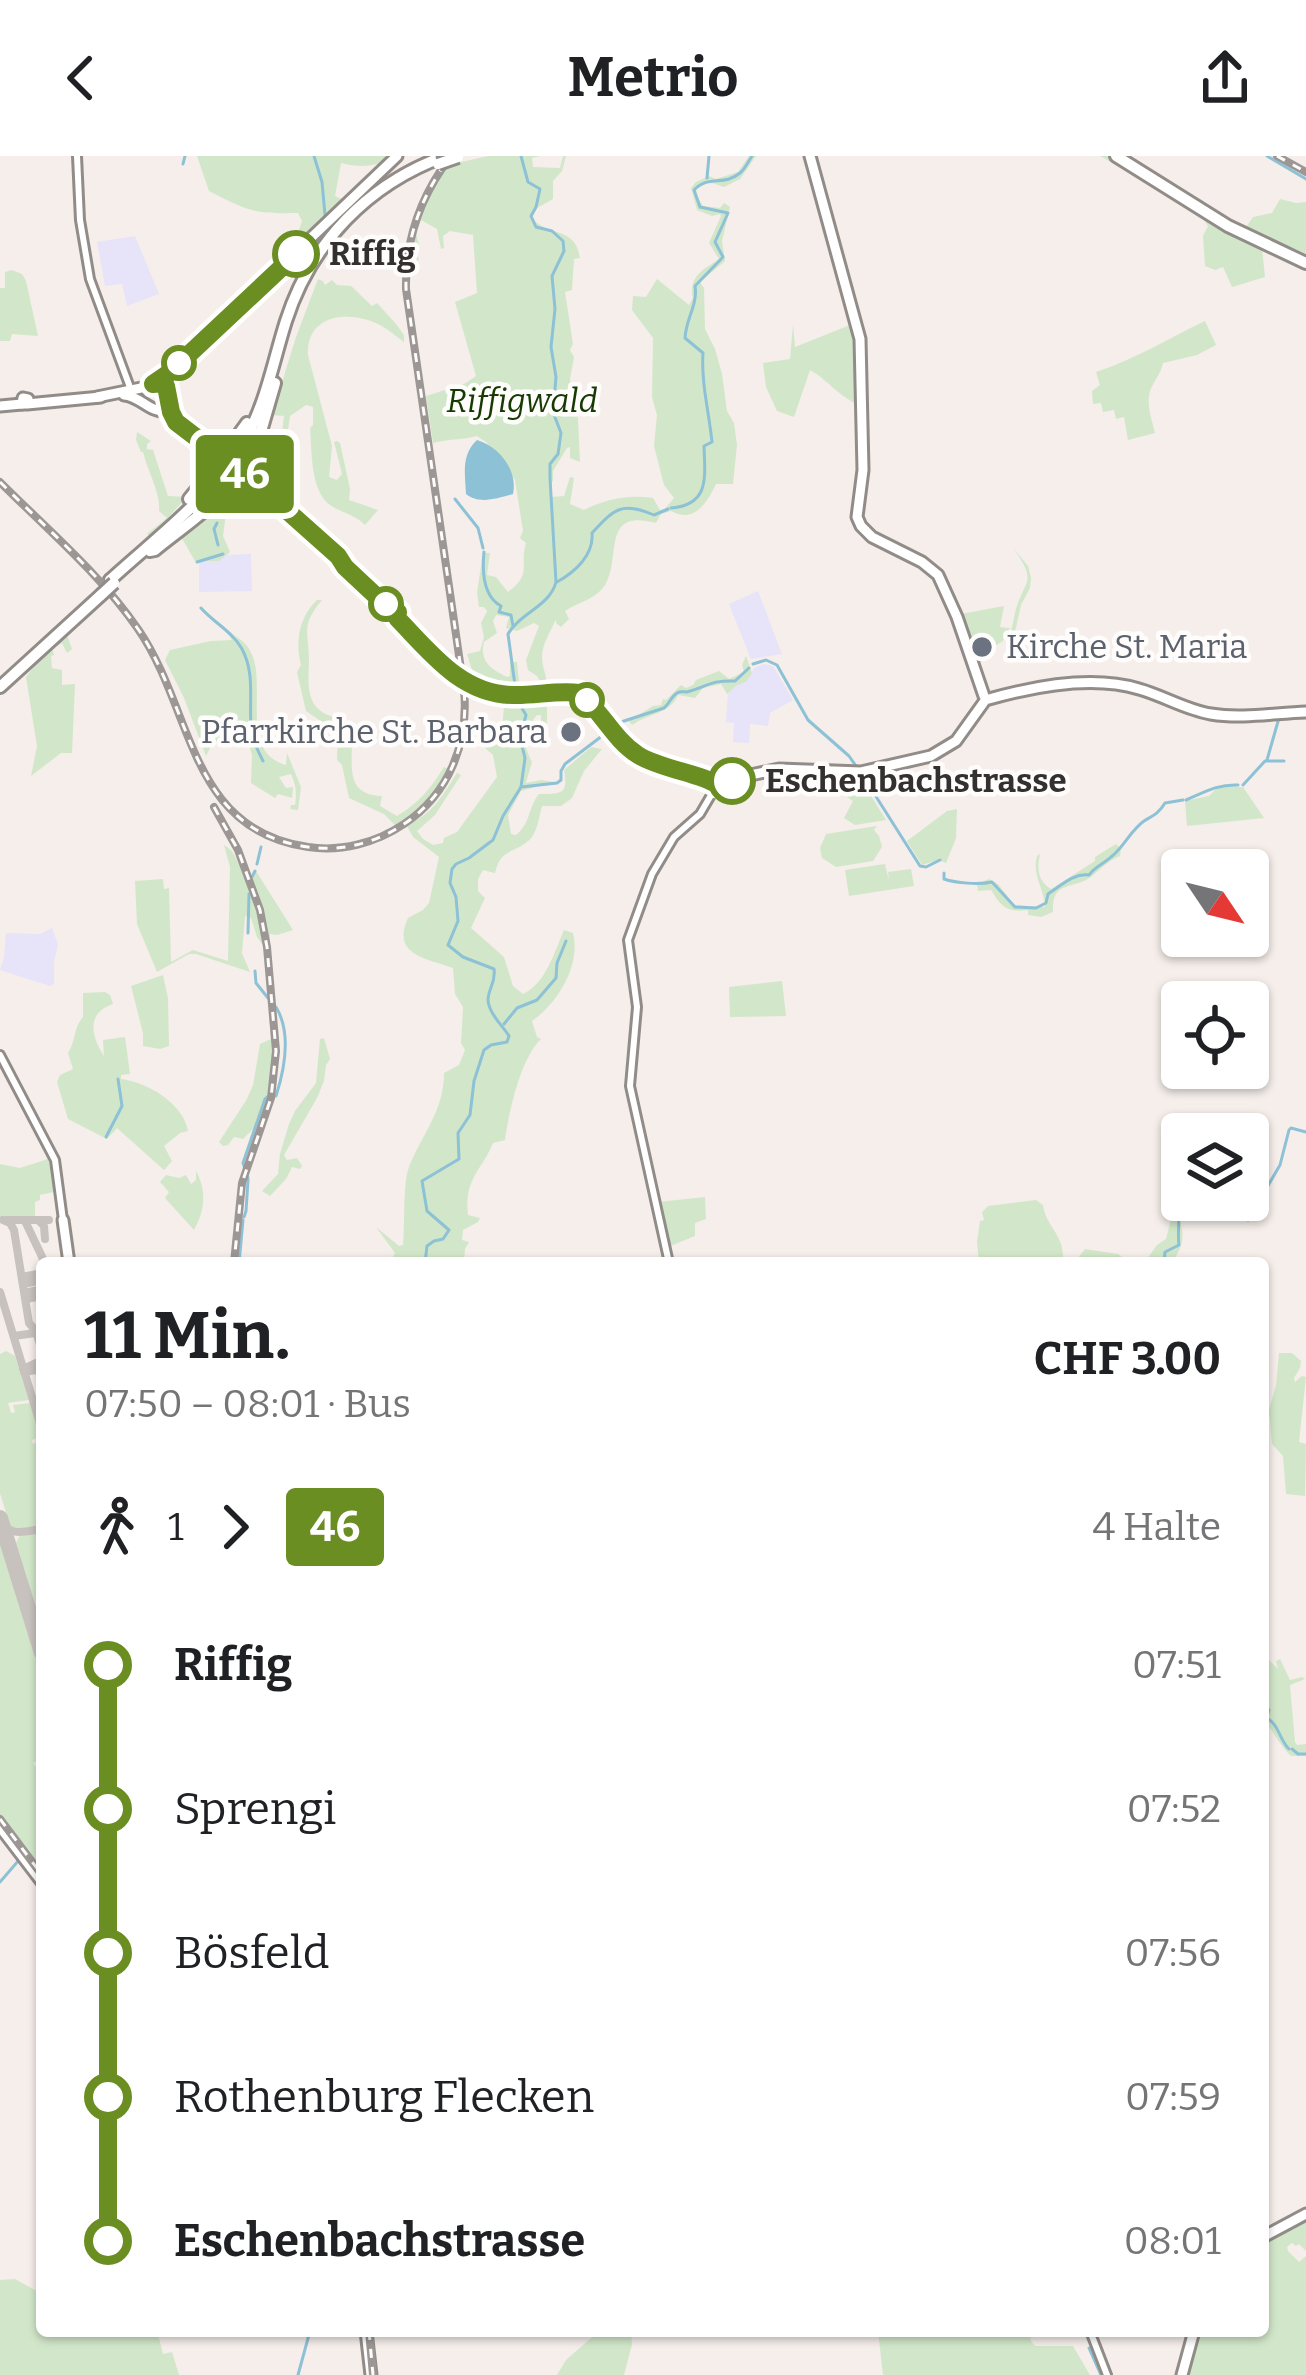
<!DOCTYPE html>
<html lang="de">
<meta charset="utf-8">
<style>
body{margin:0;font-family:Bitter,serif;background:#f2f2f2;color:#202124;height:100vh;display:flex;flex-direction:column;font-size:45px;white-space:nowrap}
*{box-sizing:border-box;margin:0}
p{font-size:39px;color:#757577}
.icon{flex:none;width:66px;height:66px;fill:none;stroke:currentColor;stroke-width:2;stroke-linecap:round;stroke-linejoin:round}
.map{position:relative;flex:1;overflow:hidden}
.panel{position:absolute;left:36px;top:1101px;width:1233px;height:1080px;display:flex;flex-direction:column;background:#fff;border-radius:12px;box-shadow:0 3px 9px #0004}
.panel>*{flex:none}
.badge{padding:0 24px;border-radius:9px;font-size:42px;line-height:78px}
.needle{width:78px;rotate:125deg}
.buttons{position:absolute;left:1161px;top:693px;display:grid;gap:24px}
.buttons a{display:grid;place-items:center;width:108px;height:108px;border-radius:12px;background:#fff;box-shadow:0 3px 9px #0004;font-size:60px}
.map>.badge{position:absolute;translate:-50% -50%;box-shadow:0 0 0 6px #fff}
.legs{display:flex;align-items:center;gap:18px;height:132px;padding:0 48px;font-size:39px}
.legs p{margin-inline-start:auto}
.overview{display:flex;align-items:center;justify-content:space-between;height:204px;padding:0 48px}
h1{font-size:66px;font-weight:700;line-height:90px}
ul{padding:0 48px;list-style:none}
li{display:flex;align-items:center;gap:42px;height:144px;font-size:45px}
li i{display:grid;place-items:center;width:18px;height:100%;margin:0 15px;background:currentColor}
li i::after{content:'';width:30px;height:30px;margin:-15px;border:9px solid;border-radius:50%;background:#fff}
li p{margin-inline-start:auto}
li:first-child i{background:linear-gradient(#0000 50%,currentColor 0)}
li:last-child i{background:linear-gradient(currentColor 50%,#0000 0)}
header{display:flex;justify-content:space-between;align-items:center;height:156px;padding:0 48px;background:#fff;font-size:54px;font-weight:700}
.map>svg:first-child{display:block}
</style>
<header><svg class="icon" aria-label="back" viewBox="0 0 24 24"><path d="M15 5l-7 7 7 7"/></svg>Metrio<svg class="icon" aria-label="share" viewBox="0 0 24 24"><path d="M12 15V3M7 8l5-5 5 5M5 13v7h14v-7"/></svg></header>
<div class="map">
<svg width="1306" height="2219" viewBox="0 0 1306 2219">
<rect width="100%" height="100%" fill="#f5eeea"/>
<g fill="#e7e3f9">
<polygon points="135,80 159,138 127,150 122,128 105,130 97,86"/>
<polygon points="251,398 252,435 199,436 199,405 219,405 225,399"/>
<polygon points="758,435 782,498 751,503 729,448"/>
<polygon points="764,508 773,510 793,544 770,557 768,570 750,568 749,587 733,586 734,567 726,566 728,537 737,528 746,526 754,512"/>
<polygon points="52,772 58,789 54,806 54,828 50,830 0,814 4,802 6,777 40,778"/>
</g>
<g fill="#d2e7ca">
<path d="M197 0H395C378 11 361 12 341 7L335 40 348 46 326 61 306 85 299 74 302 65 298 57C254 58 248 55 209 35Z"/>
<path d="M488 0H540L532 2 533 11 560 12 563 0H566L562 15 553 25V43L537 52 532 62C549 82 575 69 580 102L574 103 572 134 565 136 573 188 570 194 574 201 570 223 578 263 580 306 570 302V291L567 292 553 315V325L549 329 551 341 564 340 570 321 574 322 570 348 584 354C605 343 629 338 653 342L660 354 665 353 674 342 664 329 654 290 657 259 652 241 653 182 632 154 633 140 646 141 657 123 689 149C697 134 691 148 692 133 693 117 708 111 719 103L709 87 721 60 720 58 712 60 697 54 691 32 696 26 709 20 716 23 738 16 749 0H756L740 23 724 31 709 26 697 30 696 39 703 50 720 52 724 47 730 51 722 85 725 105 700 126 704 132 705 173 715 193 722 218 727 255 734 267 737 289 733 328H716C707 347 694 368 671 355L661 358 656 367C600 352 622 402 605 429 596 443 579 446 565 455L569 463 561 471 556 467V463C551 475 542 488 542 501 542 511 547 520 547 531H543L537 520 528 514 526 504 539 470 534 467 517 475 506 472 509 461 496 459 493 465 497 477 484 486C479 505 491 513 507 521L510 520V506H517L520 535 495 534 475 524 467 498 480 495 484 481 481 467 487 455 484 451H479L477 437 483 397H490L487 419 496 421 508 436C533 418 519 409 526 387L520 382 523 375 515 324 486 286 477 280C462 284 448 283 433 287L426 240 464 228 476 220 455 146 477 137 473 79 450 75 443 80 444 92 441 93 437 73 421 64 416 77 419 89 415 95 419 103 409 115 407 126 411 91 421 55 428 38 448 9Z"/>
<path d="M1100 0H1107C1158 31 1208 67 1262 92L1265 121 1232 131 1223 111 1215 114 1205 110 1203 80 1208 70 1204 64 1157 31Z"/>
<polygon points="1280,43 1296,47 1306,46 1306,98 1246,71 1253,61 1272,57"/>
<polygon points="12,114 22,118 26,125 38,180 12,178 10,185 0,185 0,132 5,132 5,116"/>
<path d="M318 123 323 125 325 129 332 124 337 129 351 130 372 150 377 147 396 168 404 179V186C397 181 389 174 380 169 351 154 306 157 308 199L332 290 329 321 337 324 342 318 334 286 337 285 340 287 350 333 349 344 378 354 365 369C354 358 342 357 330 349 310 334 312 295 310 272L313 269V251L306 249 290 260 280 329 277 320 284 260 272 259 296 181Z"/>
<path d="M1205 165 1216 189 1197 199 1163 207C1161 218 1153 226 1150 235 1146 249 1152 264 1155 277L1128 284 1124 261 1116 263 1114 254 1103 256 1101 247 1093 248 1092 235 1100 229 1096 216C1134 204 1169 182 1205 165Z"/>
<path d="M855 167 860 249C840 242 828 224 810 214L794 261 777 255 766 231 763 207 790 203 793 169 795 191Z"/>
<path d="M137 276 151 285 147 288V293L153 294 168 340 187 341 150 381 147 378 167 362 159 355C161 338 148 316 143 296H141L136 284Z"/>
<polygon points="217,349 227,350 223,380 230,396 219,405 195,405 180,379"/>
<path d="M1014 393 1028 410 1031 422 1030 432 1021 449 1015 476 994 491 989 501 977 508 961 458 1004 450 1000 471 1010 472 1006 477 1011 475C1013 468 1014 460 1016 453 1026 421 1037 427 1014 393Z"/>
<path d="M317 444H322C300 470 309 476 309 506 308 531 305 556 339 562L337 571 352 584C352 612 346 639 382 640L380 650 397 660C419 647 431 632 444 611L448 613 429 643 396 670 384 658 349 642 342 609 337 604 338 577 306 555 297 516 301 509C295 486 299 461 317 444Z"/>
<path d="M224 473C231 478 242 483 247 490 272 521 235 595 286 609L287 597 301 631 298 654 290 653 291 649H295C297 637 296 629 291 618L279 621 286 632 293 631 292 642 278 638 275 642 251 627 252 599 246 579 213 586 206 600 184 542 165 504 170 494 211 485 232 484Z"/>
<polygon points="67,479 72,493 67,497 62,487 52,493 54,499 51,500 52,512 62,514 62,529 75,528 72,597 61,597 31,620 37,590 26,521 41,501"/>
<path d="M746 500 752 517 746 526 737 529 727 538 721 528 703 532 695 542 678 539C670 558 649 557 632 569L629 565 653 550 661 549 663 543 666 544 681 529 686 532 693 529 696 524 719 515 729 523 744 516 742 509Z"/>
<path d="M547 540V567L541 565V559H537C523 575 522 587 532 606L526 627 541 624 554 626 521 635 508 659 511 678 516 679C531 667 528 651 539 638 560 638 569 639 564 614L591 591 602 593 584 615 572 642 561 650H542C539 661 538 672 532 681 518 698 501 690 495 717L483 714 478 723V735L485 742 471 772 504 801 513 830 523 838C546 827 554 797 564 774L573 777C581 809 558 847 532 865L537 881 541 883C521 902 509 955 505 984L493 987C481 1016 464 1022 468 1059L480 1062 478 1066 463 1074 462 1084 469 1086 465 1093 464 1107H389L395 1097 376 1071 399 1090 403 1089C405 1069 403 1031 408 1014 420 980 444 957 444 917L459 909 465 894 461 887 463 851 455 838 453 812C426 802 391 799 408 762L423 754 429 747 439 701 413 681 407 670C435 654 439 645 457 617L461 619 435 659 417 675 423 683 433 689 443 687 444 682 457 676 497 621 493 599 483 590 489 577 501 584 504 551 498 549 505 543Z"/>
<polygon points="865,630 886,664 855,669 844,662 853,645 846,640 848,633"/>
<polygon points="1219,630 1243,631 1264,662 1187,670 1185,645 1209,640"/>
<polygon points="957,653 956,682 946,707 938,704 922,709 907,685 947,655"/>
<polygon points="877,670 874,674 879,680 882,691 873,705 836,711 822,702 820,692 826,678"/>
<path d="M1116 688 1121 693 1120 700C1106 705 1098 717 1086 724 1067 733 1052 727 1053 756L1041 761 1028 759V754C1008 757 1001 751 991 734L978 735 977 728 989 723 998 728 1014 749 1045 751C1044 731 1032 721 1037 700L1040 698C1037 712 1037 724 1051 733L1095 705V701Z"/>
<path d="M224 689C238 697 236 709 244 714L262 772V788L257 781 251 762 245 760 242 797 250 816 196 798H189L157 816 137 768 135 725 163 723 164 733 169 732 171 806 193 794 228 805 230 711Z"/>
<polygon points="885,708 889,725 888,716 911,713 914,730 849,740 845,714"/>
<polygon points="256,715 293,774 277,779 270,778 270,806 266,775 252,726"/>
<polygon points="163,819 168,842 169,890 160,893 143,890 143,877 131,830"/>
<polygon points="782,825 786,860 730,861 729,831"/>
<path d="M83 837 105 836 110 839 113 848C86 857 91 880 104 900L103 884 125 881 130 918 121 919V923C147 926 183 947 188 975L180 977 164 990 172 1005 164 1014 117 972 107 983 68 963 57 926 60 919 73 913 68 897C76 885 73 872 83 861Z"/>
<polygon points="271,853 274,900 272,931 245,1013 243,1004 254,972 243,983 234,981 228,989 223,990 219,986 247,943 253,929 260,888 271,883 269,857"/>
<polygon points="324,882 330,903 326,909 324,925 317,942 284,999 287,1004 297,1002 302,1010 300,1013 292,1011 286,1023 270,1040 262,1035 278,1018 280,998 289,968 295,955 316,927 320,883"/>
<polygon points="51,1002 58,1035 40,1039 40,1044 35,1046 35,1061 0,1062 0,1008 20,1012"/>
<path d="M196 1015C207 1035 205 1054 194 1074L165 1042 169 1036 160 1026 166 1019 179 1022 186 1019 191 1028 196 1024Z"/>
<polygon points="705,1041 706,1063 695,1067 695,1080 668,1091 658,1046"/>
<path d="M1036 1044 1043 1049C1046 1071 1064 1078 1063 1103H1077L1085 1093 1118 1098 1131 1107H979L977 1086 980 1065 984 1064 982 1056 988 1050Z"/>
<path d="M1175 1047C1182 1075 1189 1081 1172 1107H1144L1157 1089 1166 1083Z"/>
<polygon points="6,1195 15,1200 29,1244 8,1247 11,1257 15,1256 13,1249 30,1247 41,1281 32,1284 33,1288 42,1284 42,1371 17,1374 10,1370 0,1337 0,1198"/>
<polygon points="1279,1197 1292,1197 1301,1205 1300,1212 1294,1222 1295,1226 1302,1220 1306,1221 1299,1286 1306,1288 1305,1340 1286,1338 1283,1300 1272,1288 1269,1254 1276,1229"/>
<polygon points="42,1375 42,1471 16,1387 20,1379"/>
<polygon points="0,1388 42,1522 42,1603 33,1607 35,1610 42,1608 42,1717 0,1662"/>
<path d="M1263 1498 1278 1513 1276 1505 1280 1503 1290 1524 1302 1521 1305 1523 1290 1529 1295 1586 1297 1589 1306 1588V1600H1291C1279 1588 1273 1575 1263 1562Z"/>
<polygon points="1306,2061 1306,2095 1299,2088 1296,2090 1292,2087 1287,2091 1288,2095 1299,2106 1306,2100 1306,2096 1306,2219 1187,2219 1185,2217 1196,2175 1263,2175 1263,2084"/>
<polygon points="15,2123 42,2138 42,2175 151,2175 159,2182 163,2198 172,2196 179,2219 0,2219 0,2124"/>
<polygon points="599,2175 631,2175 632,2188 624,2219 557,2219 566,2204"/>
<polygon points="878,2175 1030,2175 1031,2185 1035,2190 1073,2190 1090,2219 883,2219"/>
</g>
<path fill="#8dc1d5" d="M477 284C500 291 518 315 513 338 499 342 479 349 466 338 465 317 461 299 477 284Z"/>
<g fill="none" stroke-linecap="round" stroke-linejoin="round">
<g stroke="#8dc1d5" stroke-width="3">
<polyline points="314,0 322,26 325,59"/>
<polyline points="1267,0 1306,23"/>
<polyline points="183,8 185,0"/>
<polyline points="707,22 709,0"/>
<polyline points="455,343 478,372 483,392"/>
<path d="M671 352C710 349 705 321 704 290L712 286C709 256 701 227 703 197L685 182C686 162 698 149 695 130L723 101 715 86 728 57 700 51 694 34C710 18 723 31 740 17 745 13 748 6 752 0"/>
<polyline points="217,367 214,373 218,389"/>
<path d="M484 396C482 416 483 440 501 450L499 456 511 459 513 470"/>
<polyline points="197,406 223,398"/>
<path d="M557 426C575 416 594 399 592 377 614 353 622 345 654 359L668 353"/>
<path d="M201 452C213 466 233 476 242 493 255 517 249 543 251 569 252 583 257 593 263 605"/>
<polyline points="753,508 766,504 777,509 808,564 849,600 856,610"/>
<path d="M611 569 613 566H621L664 552C669 548 671 541 677 537 680 535 683 536 687 536 708 530 711 524 735 525L749 512"/>
<polyline points="1267,604 1279,562"/>
<polyline points="863,620 920,710 926,711 940,704"/>
<polyline points="1243,629 1265,605 1284,605"/>
<polyline points="521,631 557,627 561,624 561,615 565,608 606,577"/>
<polyline points="885,634 909,628"/>
<path d="M1186 644C1205 636 1218 628 1238 629"/>
<polyline points="257,708 261,691"/>
<path d="M944 717V723C956 727 979 729 992 726L1015 751 1036 752 1046 747 1048 738C1061 730 1073 717 1089 719 1096 710 1102 709 1111 701 1124 691 1130 675 1144 665 1154 659 1159 657 1165 647L1183 644"/>
<polyline points="252,721 255,715"/>
<polyline points="248,777 249,738"/>
<polyline points="255,815 256,827 268,842"/>
<polyline points="504,868 517,852 537,844 556,822 557,807 566,785"/>
<polyline points="106,981 122,950 118,923"/>
<path d="M248 1022 243 1007 265 943 270 939 276 940C285 912 291 876 276 851"/>
<polyline points="1177,1043 1182,1030"/>
<polyline points="1223,1044 1248,1064 1280,1009 1289,974 1291,972 1306,976"/>
<polyline points="244,1061 246,1055 248,1024"/>
<polyline points="984,1106 984,1107"/>
<polyline points="239,1107 243,1064"/>
<path d="M425 1107 427 1090 434 1085 443 1083 449 1074 427 1055 422 1025 459 1003 458 977 470 959 474 925 484 894 491 889 507 886 509 880C503 870 488 857 488 843 489 831 496 826 494 813L463 801 448 789 458 765 456 741 450 727 452 713 456 708 469 702 493 684 503 660 521 631 525 602 520 582 526 559 517 544 508 478C520 457 550 450 556 426L550 322V308L558 298 561 277 553 256 556 221 551 191 555 153 552 120 564 95 563 85 552 75 536 71 531 60 536 51 540 33 528 26 521 0"/>
<polyline points="1086,1107 1088,1107"/>
<path d="M1164 1107 1165 1096 1179 1089C1177 1077 1181 1056 1177 1046"/>
<path d="M1263 1534 1265 1549 1269 1554 1267 1562C1279 1569 1280 1585 1289 1593"/>
<polyline points="1292,1593 1298,1598 1306,1598"/>
<polyline points="0,1726 19,1704"/>
<polyline points="1089,2192 1101,2219"/>
<polyline points="298,2219 310,2175"/>
</g>
<g stroke="#c8c2bf" stroke-width="8">
<polyline points="3,1064 10,1067 14,1074 29,1167 36,1175 42,1196"/>
<polyline points="7,1064 49,1064"/>
<polyline points="25,1065 45,1107"/>
<polyline points="39,1065 44,1070 45,1083"/>
<polyline points="22,1121 42,1117"/>
<polyline points="23,1128 42,1124"/>
<polyline points="0,1136 42,1274"/>
<polyline points="25,1137 42,1133"/>
<polyline points="26,1143 42,1140"/>
<polyline points="14,1180 42,1176"/>
<polyline points="23,1213 42,1204"/>
<polyline points="24,1216 42,1213"/>
<path d="M1 1364C9 1382 26 1375 42 1373"/>
</g>
<polyline stroke="#c8c2bf" stroke-width="16" points="0,1362 42,1497"/>
<g stroke="#928c88" stroke-width="12">
<g id="minor">
<polyline points="77,0 80,64 90,123 131,234"/>
<polyline points="0,899 55,1004 63,1064"/>
<polyline points="669,1107 630,930 637,851 628,784 652,718 674,681 700,658 717,629"/>
<polyline points="1090,2175 1107,2219"/>
</g>
</g>
<g stroke="#928c88" stroke-width="15">
<g id="major">
<polyline points="810,0 860,183 863,314 857,361 861,370 872,381 922,406 938,419 957,461 984,540"/>
<path d="M169 217C158 260 191 279 222 300"/>
<path d="M124 239C140 240 150 257 166 255L170 249"/>
<polyline points="97,241 146,231 169,217 397,0"/>
<polyline points="27,248 22,248 23,242 28,243 27,248 101,241"/>
<polyline points="0,250 22,248"/>
<polyline points="239,318 333,395 344,407"/>
<polyline points="347,412 392,455"/>
<path d="M397 462C430 496 461 539 513 539 535 539 558 533 580 537 594 550 604 567 617 581 640 606 679 622 713 624"/>
<path d="M989 543C1035 530 1093 519 1139 533 1164 540 1186 554 1211 558 1242 563 1275 557 1306 556"/>
<polygon points="718,619 722,624 717,629 713,624"/>
<polyline points="722,625 779,613 861,616 931,600 956,585 984,546"/>
<polyline points="63,1064 69,1107"/>
<polyline points="0,1671 42,1726"/>
<polyline points="1263,2081 1306,2058"/>
<polyline points="366,2175 371,2219"/>
<polyline points="1182,2219 1194,2175"/>
</g>
</g>
<g stroke="#928c88" stroke-width="16">
<g id="highway">
<polyline points="1116,0 1228,70 1306,107"/>
<polyline points="216,297 229,292 247,267"/>
<polyline points="246,320 245,310 262,272 275,227"/>
<polyline points="189,343 218,307 228,306"/>
<path d="M150 395 155 394C177 375 232 340 237 313"/>
<path d="M110 424C157 381 212 341 244 286 266 248 273 206 286 165 311 87 368 28 445 0"/>
<polyline points="0,531 101,439"/>
</g>
</g>
<use href="#minor" stroke="#fff" stroke-width="6"/>
<use href="#major" stroke="#fff" stroke-width="9"/>
<use href="#highway" stroke="#fff" stroke-width="10"/>
<g stroke="#9c9794" stroke-width="8">
<g id="rail">
<polyline points="1277,0 1306,16"/>
<path d="M0 326C47 373 100 418 138 473 194 554 188 674 308 691 341 696 376 687 404 668 449 638 469 587 464 534L406 133C405 84 421 39 451 0"/>
<polyline points="214,651 238,694 260,754 267,791 276,895 271,942 242,1027 234,1107"/>
<polyline points="0,1663 42,1719"/>
<polyline points="369,2175 373,2219"/>
</g>
</g>
<use href="#rail" stroke="#fefdfc" stroke-width="3" stroke-dasharray="9" stroke-linecap="butt"/>
<g stroke="#928c88" stroke-width="15" stroke-linecap="butt">
<polyline id="major-bridge" points="223,306 234,315"/>
</g>
<g stroke="#928c88" stroke-width="16" stroke-linecap="butt">
<g id="highway-bridge">
<polyline points="438,8 458,1"/>
<polyline points="101,439 114,427"/>
</g>
</g>
<use href="#major-bridge" stroke="#fff" stroke-width="9"/>
<use href="#highway-bridge" stroke="#fff" stroke-width="10"/>
</g>
<g fill="none" stroke-linecap="round" stroke-linejoin="round">
<g stroke="#fff" stroke-width="27">
<path id="line-1" d="M296 98 169 217 153 228 162 227 166 230 171 256 176 266 256 327 338 400 345 411 392 455 398 456 397 462C430 496 461 538 512 539 534 540 557 534 579 537 601 554 613 583 638 599 660 613 703 618 717 629L732 625"/>
</g>
<use href="#line-1" stroke="#6b8e23" stroke-width="18"/>
</g>
<g fill="#fff" stroke="#6b8e23" stroke-width="6">
<circle cx="296" cy="98" r="21"/>
<circle cx="179" cy="207" r="15"/>
<circle cx="386" cy="448" r="15"/>
<circle cx="587" cy="544" r="15"/>
<circle cx="732" cy="625" r="21"/>
</g>
<g fill="#6b7280" stroke="#fefdfc" stroke-width="4.5">
<circle cx="982" cy="491" r="12"/>
<circle cx="571" cy="576" r="12"/>
</g>
<g text-anchor="middle" dominant-baseline="central" stroke-width="9" stroke-linejoin="round" paint-order="stroke">
<g font-size="33" font-weight="bold" fill="#33302f" stroke="#fefdfc" text-anchor="start">
<text x="329" y="98">Riffig</text>
<text x="765" y="625">Eschenbachstrasse</text>
</g>
<g font-size="33" font-style="italic" fill="#163a02" stroke="#fefdfc">
<text x="522" y="245">Riffigwald</text>
</g>
<g font-size="33" fill="#5b616d" stroke="#fefdfc" text-anchor="start">
<text x="1006" y="491">Kirche St. Maria</text>
<text x="547" y="576" text-anchor="end">Pfarrkirche St. Barbara</text>
</g>
</g>
</svg>
<div class="buttons">
<a><svg class="needle" viewBox="-14 -14 28 28"><path d="M0-13l5 13h-10z" fill="#e53935"/><path d="M0 13l5-13h-10z" fill="#757577"/></svg></a>
<a><svg class="icon" aria-label="locate" viewBox="0 0 24 24"><circle cx="12" cy="12" r="6"/><path d="M12 2v4M12 18v4M2 12h4M18 12h4"/></svg></a>
<a><svg class="icon" aria-label="layers" viewBox="0 0 24 24"><path d="M12 4l9 5-9 5-9-5zM3 14l9 5 9-5"/></svg></a>
</div>
<b class="badge" style="left:245px;top:318px;background:#6b8e23;color:#fff">46</b>
<section class="panel">
<div class="overview"><div><h1>11 Min.</h1><p>07:50 – 08:01 · Bus</p></div><b>CHF 3.00</b></div>
<div class="legs"><svg class="icon" aria-label="walk" viewBox="0 0 24 24"><circle cx="13" cy="4" r="2"/><path d="M13 8l-2 6 4 7M11 14l-3 7M7 12l3-4h3l4 4"/></svg>1<svg class="icon" aria-label="forward" viewBox="0 0 24 24"><path d="M9 5l7 7-7 7"/></svg><b class="badge" style="background:#6b8e23;color:#fff">46</b><p>4 Halte</p></div>
<ul>
<li><i style="color:#6b8e23"></i><b>Riffig</b><p>07:51</p></li>
<li><i style="color:#6b8e23"></i><span>Sprengi</span><p>07:52</p></li>
<li><i style="color:#6b8e23"></i><span>Bösfeld</span><p>07:56</p></li>
<li><i style="color:#6b8e23"></i><span>Rothenburg Flecken</span><p>07:59</p></li>
<li><i style="color:#6b8e23"></i><b>Eschenbachstrasse</b><p>08:01</p></li>
</ul>
</section>
</div>
